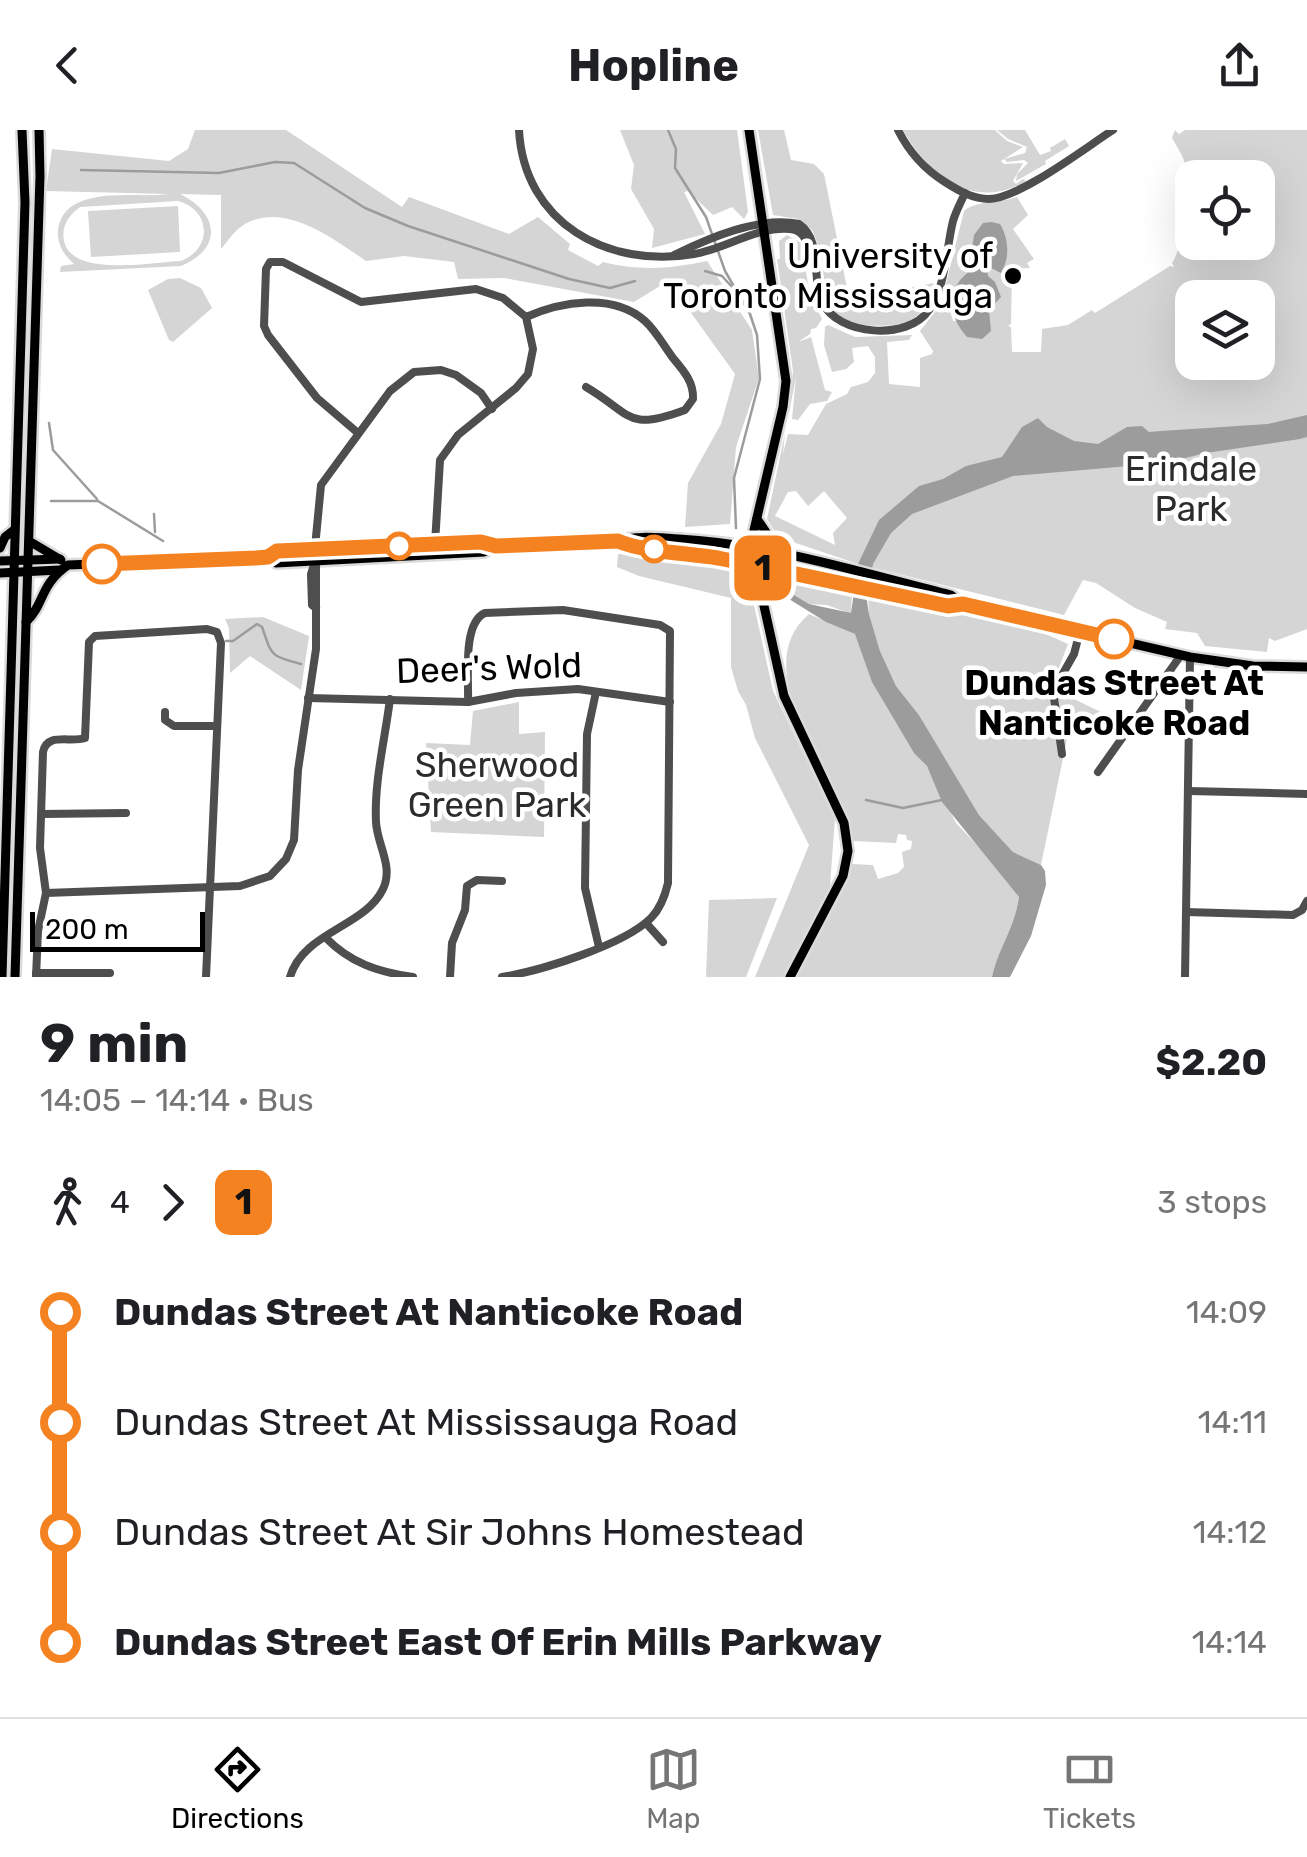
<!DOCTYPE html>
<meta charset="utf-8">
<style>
body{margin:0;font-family:Rubik,sans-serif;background:#f6f6f6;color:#202124;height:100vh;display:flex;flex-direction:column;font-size:38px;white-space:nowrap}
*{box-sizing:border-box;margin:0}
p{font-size:32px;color:#757577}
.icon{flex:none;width:55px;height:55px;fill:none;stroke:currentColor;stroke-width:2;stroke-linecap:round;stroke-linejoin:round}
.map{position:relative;height:847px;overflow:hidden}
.drawer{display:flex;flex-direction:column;background:#fff;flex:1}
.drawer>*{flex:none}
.badge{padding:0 20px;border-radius:15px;font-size:35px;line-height:65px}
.controls{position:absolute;left:1175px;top:30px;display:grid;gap:20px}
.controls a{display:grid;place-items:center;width:100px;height:100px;border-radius:20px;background:#fff;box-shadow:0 10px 40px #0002;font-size:50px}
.scale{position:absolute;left:30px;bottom:25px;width:175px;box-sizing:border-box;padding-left:10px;border:5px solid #000;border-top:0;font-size:28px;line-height:35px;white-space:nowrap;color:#000;-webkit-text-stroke:8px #fff;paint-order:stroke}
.map>.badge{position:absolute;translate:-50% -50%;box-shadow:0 0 0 5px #fff}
.legs{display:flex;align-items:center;gap:15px;height:110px;padding:0 40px;font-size:32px}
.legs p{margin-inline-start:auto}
.head{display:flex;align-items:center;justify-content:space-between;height:170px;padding:0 40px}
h1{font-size:55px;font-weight:700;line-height:75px}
ul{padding:0 40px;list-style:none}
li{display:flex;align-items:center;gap:35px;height:110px;font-size:38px}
li i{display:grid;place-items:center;width:15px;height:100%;margin:0 12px;background:currentColor}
li i::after{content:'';width:25px;height:25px;margin:-12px;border:8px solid;border-radius:50%;background:#fff}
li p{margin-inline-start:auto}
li:first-child i{background:linear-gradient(#0000 50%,currentColor 0)}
li:last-child i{background:linear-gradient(currentColor 50%,#0000 0)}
header{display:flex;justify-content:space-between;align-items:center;height:130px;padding:0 40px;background:#fff;font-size:45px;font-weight:700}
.dock{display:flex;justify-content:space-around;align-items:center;height:140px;border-top:2px solid #e0e0e0;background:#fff;font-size:28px;color:#757577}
.dock a{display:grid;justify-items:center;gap:5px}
.dock .active{color:#000}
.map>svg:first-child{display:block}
</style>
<header><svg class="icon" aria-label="back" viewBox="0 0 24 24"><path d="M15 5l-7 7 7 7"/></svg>Hopline<svg class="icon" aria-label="share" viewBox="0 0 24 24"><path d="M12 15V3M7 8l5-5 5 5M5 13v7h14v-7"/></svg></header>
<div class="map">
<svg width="1307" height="847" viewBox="0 0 1307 847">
<rect width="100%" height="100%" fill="#fff"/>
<g fill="#d5d5d5" fill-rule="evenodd">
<path d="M195 0H286L402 77 409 67 509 104 538 87 570 114 568 120 598 136 603 132C640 141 669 139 707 131L752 200 759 248 736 317 730 394 685 397 688 353 721 294 735 244 668 151 634 172 504 148 458 149 454 132 404 126 366 131C333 109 283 69 242 96 234 101 227 112 221 119V65L180 64C216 81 226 117 181 136L60 142 61 136 74 134C64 125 57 115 58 100 64 53 137 69 168 64L46 61 52 19 169 31 188 19ZM178 71C211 80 213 118 181 131 153 132 72 148 64 111 61 96 69 85 80 77Z"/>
<polygon points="620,0 737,0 748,82 744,89 732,77 713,85 688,61 684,62 705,104 652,118 654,99 631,59 634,35"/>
<path d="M758 0H784L791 30 814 34 824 44 848 163 891 161 934 153C928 175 920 192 895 195 803 203 837 151 812 100L798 89 773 85Z"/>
<path d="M903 0H995L1007 11 1023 17 1001 31 1004 34 1023 33 1013 51 1016 54 1023 49 1026 51C974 82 929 46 903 0Z"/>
<polygon points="997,0 1025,0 1040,25 1051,21 1050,18 1065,9 1069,16 1045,31 1046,34 1016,51 1017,44 1028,33 1024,30 1007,32 1004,29 1025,23 1027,17 1008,9"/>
<path d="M1175 0 1179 4 1185 0H1307V499L1275 511 1269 508 1267 522 1205 516 1197 503 1165 499 1167 492 1135 478 1096 453 1083 450 1064 485 858 434 778 407 767 389 785 303 783 324 788 304 808 305 826 274 847 264 851 257 868 252 875 243V227L868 216 852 218 854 232 846 239 832 242 824 215 825 197 828 195 855 207 912 205 909 210 887 212 889 254 920 257V228L932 224 933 221 920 201 941 174 964 81C974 71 1000 73 1017 67L1028 85 1013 99 1034 129 1027 133 1030 138 1012 139 1011 194 1008 196 1011 197 1012 222H1041L1042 199 1068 195 1092 180 1095 183 1170 136 1174 137 1172 133C1186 110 1190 65 1186 37 1184 27 1177 17 1172 8ZM1192 48H1258V112H1192ZM1000 94 1006 110 987 135V188L953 191 949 177 958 156 974 138ZM1192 168H1258V232H1192ZM796 361 808 376 824 361 847 388 833 403 835 415 775 386 788 362Z"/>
<polygon points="178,76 180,122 91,127 88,81"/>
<polygon points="787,105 801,113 810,165 822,189 816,198 811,199 810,204 798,212 811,207 825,260 832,262 827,271 810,274 798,290 792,289 796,247 788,288 793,241 777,129 780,129 779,111"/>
<polygon points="180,148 201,158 212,178 173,212 169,210 148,160 168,149"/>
<path d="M618 424C644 425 732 430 748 448L773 561 835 688 829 769 789 836 785 847H755L809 715 755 608 746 575 738 561 731 537V468L639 446 617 437Z"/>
<polygon points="776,447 852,462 851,484 827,475 809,474 771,451"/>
<polygon points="868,465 1039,501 1068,514 1051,558 1103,583 1067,609 1041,735 1013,722 979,685 919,585 896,556 880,521 869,484"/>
<path d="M809 484 855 504 908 613 927 636 956 693 996 735 1019 767C1014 800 999 816 992 847H797L851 734 873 735 878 749 898 743 904 737 902 722 911 719 912 711 907 710 906 705 898 704 896 713 853 711C837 647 744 539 809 484Z"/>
<polygon points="263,487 309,506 301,560 250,526 230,543 229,498 225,489"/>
<polygon points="519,572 519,604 545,602 544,707 431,702 426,613 470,615 473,581"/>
<polygon points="777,768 746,847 706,847 709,770"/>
</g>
<g fill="#9c9c9c">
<path d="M991 92 1000 94C1009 109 1010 128 1001 143L987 136 988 146 995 152 1001 167 989 180 991 201 982 209 967 207C946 183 945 157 974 138L970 132 974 105 983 93Z"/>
<path d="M1307 285V307L1300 309 1206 323 1164 333 1013 346 912 384 891 403 873 434 867 471 869 484 880 521 896 556 919 585 979 685 1013 722 1041 735 1045 741 1046 755 1031 806 1010 847H992C999 816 1014 800 1019 767L942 672 927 636 914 623 872 552 855 504 826 492 768 456 771 451 809 474 851 483 858 434 879 390 919 356 943 349 966 336 1002 327 1022 297 1038 288 1047 297 1074 311 1098 314 1127 297 1142 296 1149 302 1161 301 1268 294Z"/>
</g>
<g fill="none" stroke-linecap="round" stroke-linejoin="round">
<g stroke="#9c9c9c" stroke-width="2.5">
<polyline points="668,0 676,19 675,38 706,87 725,141 750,184 757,205 760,249 734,348 736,398"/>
<polyline points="81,40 219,43 275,32 294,33 365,78 408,96 569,149 610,158 635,151"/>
<polyline points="705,141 722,146 733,158"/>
<polyline points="49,293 53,320 97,369"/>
<polyline points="51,371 98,371 163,411"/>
<polyline points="154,384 155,402"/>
<path d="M226 511H233L257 494 262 497C272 525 269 526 301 534"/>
<polyline points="866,670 903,678 942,670"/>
</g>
<g stroke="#dbdbdb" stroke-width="14">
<g id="major">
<polyline points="749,0 786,251 783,277 754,400 758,449 784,566 844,693 848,721 843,746 790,847"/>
<polyline points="757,389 772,411 792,426"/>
<polyline points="29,411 61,430"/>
<polyline points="618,411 632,417 674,420 947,476 963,474 1190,527 1253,536 1307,537"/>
<polyline points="0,418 5,407 14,400"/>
<path d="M268 427 276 433 484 422 496 416 618 411C638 405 659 408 679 409 771 414 862 443 951 465L963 474"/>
<polyline points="0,431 60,429"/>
<polyline points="0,443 60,440"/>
<path d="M26 492C45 474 39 455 68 435L268 427 277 421 481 412 494 416"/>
<polyline points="2,847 25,72 22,0"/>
<polyline points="15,847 40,46 39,0"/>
</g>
</g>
<g stroke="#4e4e4e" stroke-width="8">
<path d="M519 0C524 93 608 139 694 124 725 119 757 96 790 99 802 100 806 109 809 119"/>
<path d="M898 0C909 22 924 39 945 52 959 61 973 69 989 69 1020 68 1085 18 1113 0"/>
<path d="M674 125C709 108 759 86 799 94 823 110 811 148 822 172 838 206 908 211 929 180 946 157 946 119 953 91 956 81 961 72 965 63"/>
<path d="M526 187C560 172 613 162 645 191 656 201 664 216 673 228 683 240 694 252 693 269L685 280C626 302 632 284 586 257"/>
<polyline points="358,303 317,268 268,205 264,196 266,139 270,132 283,132 361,172 476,159 503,168 526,187 533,219 528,244 516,258 458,305 440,330 435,414"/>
<polyline points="314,435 311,444 312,475 316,478"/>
<polyline points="761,463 772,440"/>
<polyline points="596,562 587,604 585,758 599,817"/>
<polyline points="308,568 468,572 516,563 578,559 670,572"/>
<path d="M468 572C469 548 462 493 485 483L563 480 660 495 670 501 668 753C665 766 661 778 651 788 624 815 540 841 502 847"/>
<polyline points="165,582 165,590 174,596 216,596"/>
<polyline points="1062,624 1053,561 1074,524 1080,501"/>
<polyline points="1098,642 1181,525"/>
<polyline points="1189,661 1307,664"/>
<polyline points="42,684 126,683"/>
<polyline points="46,763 240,756 270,746 286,729 294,710 298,640 316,519 316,407 321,355 390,261 414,242 441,240 456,245 481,263 492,279"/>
<polyline points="1186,782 1293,785 1302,780 1307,771"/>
<polyline points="646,793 663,812"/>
<path d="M325 807C350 833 378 842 413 847"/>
<polyline points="36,843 110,843"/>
<path d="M36 847 38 801 46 763 40 718 43 622C47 602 70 613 85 608L89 512 95 506 207 499 217 502 221 513 206 847"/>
<path d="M290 847C303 802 365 797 383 759 394 736 377 715 376 692 374 652 385 609 390 569"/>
<polyline points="450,847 452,813 465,780 467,756 477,750 502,751"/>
<polyline points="1185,847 1190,527"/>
</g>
<use href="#major" stroke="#000" stroke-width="9"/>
</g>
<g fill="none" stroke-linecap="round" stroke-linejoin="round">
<g stroke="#fff" stroke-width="22">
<path id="line-1" d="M102 434 256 428 268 427 277 421 481 412 496 416 618 411C643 422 688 423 718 428 794 443 871 460 948 476L963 474 1114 509"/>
</g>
<use href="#line-1" stroke="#f58220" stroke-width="15"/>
</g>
<circle fill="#000" stroke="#fff" stroke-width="4" cx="1013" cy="146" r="10"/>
<g fill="#fff" stroke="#f58220" stroke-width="5">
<circle cx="399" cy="416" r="12"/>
<circle cx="654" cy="419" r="12"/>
<circle cx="102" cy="434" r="18"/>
<circle cx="1114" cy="509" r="18"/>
</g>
<g text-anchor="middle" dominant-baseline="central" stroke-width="9" stroke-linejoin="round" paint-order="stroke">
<g font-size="35" fill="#000" stroke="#fff" text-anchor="end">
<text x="993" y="126">University of<tspan x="993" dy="40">Toronto Mississauga</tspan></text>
</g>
<g font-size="35" fill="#2c2c2c" stroke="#fff">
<text x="1191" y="339">Erindale<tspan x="1191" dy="40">Park</tspan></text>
<text x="497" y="635">Sherwood<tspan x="497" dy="40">Green Park</tspan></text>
</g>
<g font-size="35" fill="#000" stroke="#fff">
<text transform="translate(489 538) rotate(-2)">Deer's Wold</text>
</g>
<g font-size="35" font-weight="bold" fill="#000" stroke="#fff">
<text x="1114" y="553">Dundas Street At<tspan x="1114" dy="40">Nanticoke Road</tspan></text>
</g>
</g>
</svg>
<div class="controls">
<a><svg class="icon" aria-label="locate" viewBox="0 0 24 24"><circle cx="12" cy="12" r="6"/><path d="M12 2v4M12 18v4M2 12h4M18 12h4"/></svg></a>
<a><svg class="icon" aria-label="layers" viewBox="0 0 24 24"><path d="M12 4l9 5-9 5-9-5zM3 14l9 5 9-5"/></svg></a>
</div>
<div class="scale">200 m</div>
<b class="badge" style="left:763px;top:438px;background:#f58220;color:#111">1</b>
</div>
<section class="drawer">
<div class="head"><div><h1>9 min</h1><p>14:05 – 14:14 · Bus</p></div><b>$2.20</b></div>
<div class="legs"><svg class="icon" aria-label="walk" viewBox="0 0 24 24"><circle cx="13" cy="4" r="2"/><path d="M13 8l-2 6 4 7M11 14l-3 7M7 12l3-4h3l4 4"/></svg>4<svg class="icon" aria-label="forward" viewBox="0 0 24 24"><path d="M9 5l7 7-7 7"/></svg><b class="badge" style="background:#f58220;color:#111">1</b><p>3 stops</p></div>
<ul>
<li><i style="color:#f58220"></i><b>Dundas Street At Nanticoke Road</b><p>14:09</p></li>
<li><i style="color:#f58220"></i><span>Dundas Street At Mississauga Road</span><p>14:11</p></li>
<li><i style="color:#f58220"></i><span>Dundas Street At Sir Johns Homestead</span><p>14:12</p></li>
<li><i style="color:#f58220"></i><b>Dundas Street East Of Erin Mills Parkway</b><p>14:14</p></li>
</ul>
</section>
<nav class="dock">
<a class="active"><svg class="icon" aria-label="directions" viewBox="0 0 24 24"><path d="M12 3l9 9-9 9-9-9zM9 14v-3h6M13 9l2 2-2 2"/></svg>Directions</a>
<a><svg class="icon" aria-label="map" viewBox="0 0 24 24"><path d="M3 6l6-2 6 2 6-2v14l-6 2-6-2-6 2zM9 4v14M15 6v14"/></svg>Map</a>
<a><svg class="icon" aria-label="tickets" viewBox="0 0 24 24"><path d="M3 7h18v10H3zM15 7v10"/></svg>Tickets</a>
</nav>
